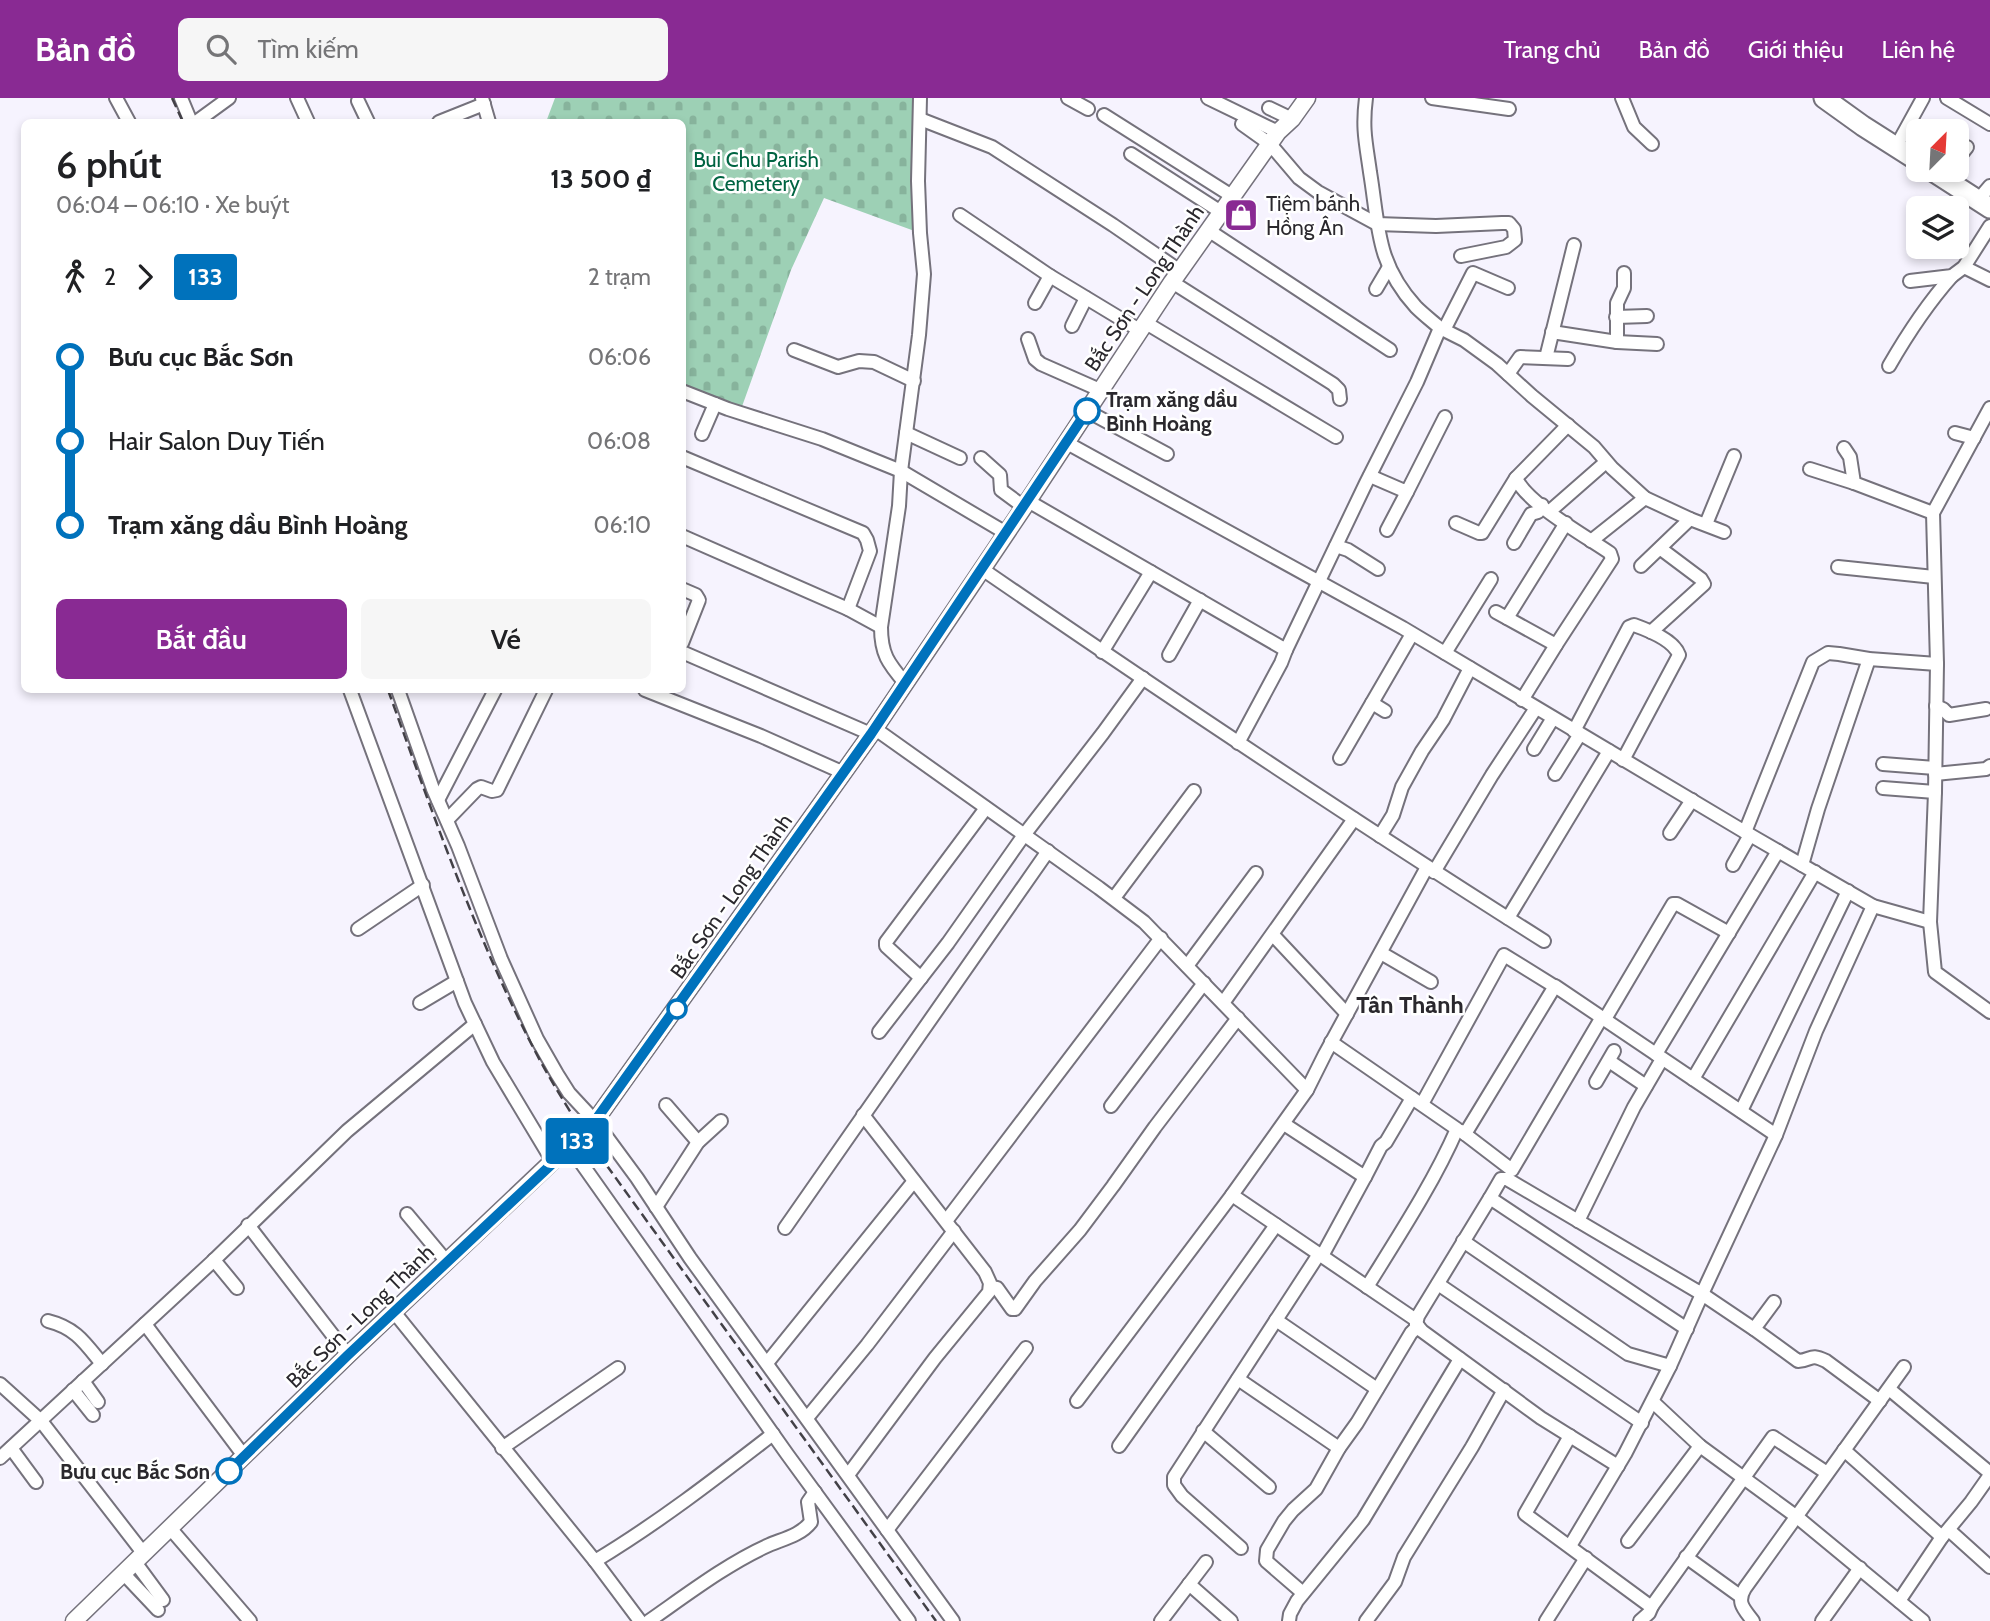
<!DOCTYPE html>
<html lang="vi">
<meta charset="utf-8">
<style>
body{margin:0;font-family:Cabin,sans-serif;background:#f6f6f6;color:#202124;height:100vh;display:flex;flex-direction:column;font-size:26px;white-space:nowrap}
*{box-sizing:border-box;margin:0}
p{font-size:23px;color:#757577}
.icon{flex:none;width:38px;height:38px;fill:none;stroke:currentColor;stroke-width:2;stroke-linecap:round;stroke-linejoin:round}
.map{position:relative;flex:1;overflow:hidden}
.drawer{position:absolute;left:21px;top:21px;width:665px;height:574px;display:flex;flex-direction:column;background:#fff;border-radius:10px;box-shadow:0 4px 10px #0003}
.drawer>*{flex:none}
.badge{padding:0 14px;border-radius:5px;font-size:24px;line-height:46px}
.needle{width:46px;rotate:24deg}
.controls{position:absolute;left:1906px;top:21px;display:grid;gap:14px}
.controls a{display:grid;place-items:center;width:63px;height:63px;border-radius:10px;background:#fff;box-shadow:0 4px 10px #0003;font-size:35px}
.map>.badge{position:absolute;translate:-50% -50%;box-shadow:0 0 0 4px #fff}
.legs{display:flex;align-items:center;gap:10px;height:77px;padding:0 35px;font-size:23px}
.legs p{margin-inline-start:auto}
.overview{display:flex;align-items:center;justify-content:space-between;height:119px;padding:0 35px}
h1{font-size:38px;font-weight:600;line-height:52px}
.primary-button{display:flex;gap:14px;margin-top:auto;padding:14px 35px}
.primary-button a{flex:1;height:80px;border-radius:10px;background:#892a93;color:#fff;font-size:28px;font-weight:600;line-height:80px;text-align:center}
.primary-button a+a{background:#f6f6f6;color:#202124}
ul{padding:0 35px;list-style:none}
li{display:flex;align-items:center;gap:24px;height:84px;font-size:26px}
li i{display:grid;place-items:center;width:10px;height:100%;margin:0 9px;background:currentColor}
li i::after{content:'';width:18px;height:18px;margin:-9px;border:5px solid;border-radius:50%;background:#fff}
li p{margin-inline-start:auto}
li:first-child i{background:linear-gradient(#0000 50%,currentColor 0)}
li:last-child i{background:linear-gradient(currentColor 50%,#0000 0)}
header{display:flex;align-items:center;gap:42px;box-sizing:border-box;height:98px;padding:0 35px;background:#892a93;color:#fff}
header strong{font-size:33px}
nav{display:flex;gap:38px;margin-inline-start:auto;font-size:24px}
.search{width:490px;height:63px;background:#f6f6f6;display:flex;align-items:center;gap:18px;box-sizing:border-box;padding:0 24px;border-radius:10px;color:#757577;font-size:26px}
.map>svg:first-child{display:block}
</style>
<header>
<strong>Bản đồ</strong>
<div class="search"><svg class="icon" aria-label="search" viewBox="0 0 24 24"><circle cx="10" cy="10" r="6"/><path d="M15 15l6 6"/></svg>Tìm kiếm</div>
<nav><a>Trang chủ</a><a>Bản đồ</a><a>Giới thiệu</a><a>Liên hệ</a></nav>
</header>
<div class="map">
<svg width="1990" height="1523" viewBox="0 0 1990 1523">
<defs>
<pattern id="cemetery-stones" width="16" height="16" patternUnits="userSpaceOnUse" patternTransform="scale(1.75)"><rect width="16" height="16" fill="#9dd0b5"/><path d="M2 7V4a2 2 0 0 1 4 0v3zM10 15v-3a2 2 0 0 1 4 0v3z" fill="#87b39c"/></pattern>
</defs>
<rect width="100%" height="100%" fill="#f6f3fe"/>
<polygon fill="url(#cemetery-stones)" points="555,0 920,0 920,135 824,100 791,172 740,314 683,291 682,24 546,24"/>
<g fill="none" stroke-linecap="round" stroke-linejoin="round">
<g stroke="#75727c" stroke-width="16">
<g id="minor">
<polyline points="116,0 129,24"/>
<polyline points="181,0 191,24"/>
<polyline points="297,0 308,24"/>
<polyline points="482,0 489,24"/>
<polyline points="1068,0 1088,11"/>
<polyline points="1208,0 1278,34"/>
<path d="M1366 0C1362 31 1366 45 1370 74 1379 129 1376 165 1416 209 1423 216 1432 223 1440 230"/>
<polyline points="1432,0 1509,11"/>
<polyline points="1622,0 1634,29 1652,46"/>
<polyline points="1947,0 1990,26"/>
<polyline points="358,3 368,24"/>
<polyline points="1269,10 1292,21"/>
<polyline points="1104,17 1232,98"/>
<polyline points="920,21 992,49 1113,127 1180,173"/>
<polyline points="196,24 229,0"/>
<polyline points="439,24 484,6"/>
<polyline points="1242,26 1270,46 1299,80 1318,94 1377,126 1436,128 1502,125 1509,125 1514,131 1515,142 1506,149 1461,158"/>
<polyline points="1901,40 1923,0"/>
<polyline points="1131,56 1221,114"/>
<polyline points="1956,63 1967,49"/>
<polyline points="1984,95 1990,88"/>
<polyline points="960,117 1050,178 1141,233"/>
<polyline points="1208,132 1390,252"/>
<polyline points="1964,169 1990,182"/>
<polyline points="1910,183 1952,178 1964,169 1990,128"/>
<polyline points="1172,184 1333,286 1339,292 1340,301"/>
<polyline points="1376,191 1389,169"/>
<polyline points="1035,205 1050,178"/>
<polyline points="1616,219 1647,218"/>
<polyline points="1146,225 1336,339"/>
<polyline points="1072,228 1086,200"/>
<polyline points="1444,232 1473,175 1508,190"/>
<polyline points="1552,234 1617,244 1657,246"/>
<polyline points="1028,241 1035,261 1041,266 1100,292"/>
<polyline points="1617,244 1617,205 1624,190 1624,175"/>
<polyline points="794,252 838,269 859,263 874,264 914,283"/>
<polyline points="1546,260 1574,147"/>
<path d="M1889 268C1908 235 1927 206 1952 178"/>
<polyline points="1508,276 1520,259 1568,261"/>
<polyline points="682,293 728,311 822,341 901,373 1006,435"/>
<polyline points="1990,310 1933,415 1937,566 1935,694 1930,824 1935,874 1990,914"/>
<polyline points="1087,313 1167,356"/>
<polyline points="906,335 960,360"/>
<polyline points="1955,335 1974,340"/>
<polyline points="702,336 715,306"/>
<polyline points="1067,345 1403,530 1745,734 1873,808 1930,824"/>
<polyline points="1844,350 1850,359 1854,385 1933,415"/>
<polyline points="682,359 863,435 867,442 870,453 848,511"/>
<polyline points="981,360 1000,377 1001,392 1024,409"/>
<polyline points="1810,371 1854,385"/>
<polyline points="1370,378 1407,394 1445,319"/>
<polyline points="1028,403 1286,552 1366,385 1417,284 1440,230 1464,242 1497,266 1532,298 1594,349 1612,370 1645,400 1690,421 1724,434"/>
<polyline points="1550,413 1606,364"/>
<polyline points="1456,425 1479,435 1482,435 1516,380"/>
<polyline points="1706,426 1734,358"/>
<polyline points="1387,432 1407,394"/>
<polyline points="682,438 848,511 881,529"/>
<polyline points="1591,443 1645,400"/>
<polyline points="1514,445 1531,416 1538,414 1542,407"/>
<polyline points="1336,448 1348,452 1378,471"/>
<polyline points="1641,468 1690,421"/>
<polyline points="1838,469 1934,479"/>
<path d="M982 471C1167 598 1354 723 1544 843"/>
<polyline points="682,491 696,497 699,502 682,545"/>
<path d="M1496 514 1556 547 1612 461 1610 455C1587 439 1526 405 1516 380L1568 327"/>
<polyline points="1507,520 1566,425"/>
<polyline points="1651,534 1704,486 1701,481 1661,451"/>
<polyline points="682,554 871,636"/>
<polyline points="1102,554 1151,474"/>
<polyline points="1445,555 1491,481"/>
<polyline points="1169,557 1200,502"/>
<path d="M905 585C888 565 881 556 881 529L899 408 901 373 919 237 924 176 920 135 918 83 920 0"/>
<polyline points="350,592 465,905 493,964 553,1064"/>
<polyline points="398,592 433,691 458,748 501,861 537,941 557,976 569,995 595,1023 637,1080 690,1160 953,1523"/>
<polyline points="645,592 761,638 844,675"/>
<polyline points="1522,602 1556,547"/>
<polyline points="1372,605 1385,613"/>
<polyline points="1936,608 1943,611 1949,617 1986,611"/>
<polyline points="874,630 1099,790 1144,824 1307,992 1232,1097 1416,1222"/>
<path d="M1574 633 1629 529 1634 527C1648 532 1674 542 1679 557L1623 662"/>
<polyline points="1238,645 1281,565 1286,552"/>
<polyline points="1534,651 1553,620"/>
<polyline points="1340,660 1412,536"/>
<polyline points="1883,666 1935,670"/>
<polyline points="1555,676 1580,636"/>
<polyline points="1935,676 1986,671 1990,668"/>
<polyline points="1883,690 1935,694"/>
<polyline points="438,702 495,592"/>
<polyline points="447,722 477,691 481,689 492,693 497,692 546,592"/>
<polyline points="1745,734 1813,564 1828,555 1839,556 1869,561 1937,566"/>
<polyline points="1670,735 1692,702"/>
<polyline points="1380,738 1393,717 1402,689 1422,653 1443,622 1470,570"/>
<polyline points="1733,767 1750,737"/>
<polyline points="1802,767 1818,711 1869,561"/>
<polyline points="1434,774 1492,677 1536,610"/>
<polyline points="1114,800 1194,693"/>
<polyline points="1508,820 1609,653"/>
<polyline points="358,831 423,787"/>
<polyline points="1273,837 1347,916"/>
<polyline points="1381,855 1431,884"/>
<polyline points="1187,868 1256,775"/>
<polyline points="921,880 886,848 886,844 986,710"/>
<polyline points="420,905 457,883"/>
<polyline points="1223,905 1354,721"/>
<polyline points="1605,921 1673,806 1677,806 1729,835"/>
<polyline points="879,934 948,845 1024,737 1103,635 1143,580"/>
<path d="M1331 944 1457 1031C1434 1084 1398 1139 1367 1189"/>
<polyline points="1656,956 1778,753"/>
<polyline points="1609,963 1646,988"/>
<polyline points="1693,981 1815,774"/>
<polyline points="1596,984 1614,953"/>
<polyline points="1307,992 1325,956 1427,769"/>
<polyline points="1422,1006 1504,857 1554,888"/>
<polyline points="666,1007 698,1044"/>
<polyline points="1111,1008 1204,885"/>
<polyline points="1741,1013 1848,793"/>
<polyline points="1284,1026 1365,1079 1381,1048 1386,1044 1412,1000"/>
<polyline points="1461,1033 1512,1072 1602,919"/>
<polyline points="1465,1036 1555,888 1776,1037"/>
<polyline points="570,1049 787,1356 909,1523"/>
<polyline points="1490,1100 1501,1081 1507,1081 1702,1196 1776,1037 1816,933 1873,808"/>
<polyline points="656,1109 698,1044 721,1023"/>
<polyline points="407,1116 447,1164"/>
<polyline points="946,1123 1161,840"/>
<polyline points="1578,1123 1634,1009 1662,961"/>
<polyline points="248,1127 348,1257"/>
<polyline points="785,1130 1048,753"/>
<path d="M1463 1143 1628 1256 1670 1268 1702 1196 1754 1231 1798 1263C1813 1262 1809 1255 1826 1263L1880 1303"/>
<polyline points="1322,1158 1365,1079"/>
<polyline points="214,1162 237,1190"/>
<polyline points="1438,1186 1642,1325"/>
<polyline points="990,1189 997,1190 1012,1211 1015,1211 1035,1183 1080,1132 1113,1088 1155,1029 1238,920"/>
<polyline points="394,1214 595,1463 640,1523"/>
<polyline points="1276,1222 1377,1291"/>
<path d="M48 1223C76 1230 85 1245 102 1266"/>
<polyline points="145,1226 244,1358"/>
<polyline points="1754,1231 1774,1204"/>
<polyline points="767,1265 914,1083"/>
<polyline points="1238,1281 1339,1350"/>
<polyline points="83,1283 98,1304"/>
<polyline points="0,1286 41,1323 144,1456"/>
<polyline points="1889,1291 1990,1375"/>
<polyline points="73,1292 93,1317"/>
<polyline points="1077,1303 1232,1097"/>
<polyline points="1653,1304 1700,1348 1797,1419 1923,1523"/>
<polyline points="807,1320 867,1247 954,1133"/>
<polyline points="1203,1333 1269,1389"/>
<polyline points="1570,1338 1525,1416 1650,1508 1652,1508 1773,1339 1827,1375"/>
<polyline points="1119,1348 1276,1127"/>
<polyline points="11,1350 36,1384"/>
<polyline points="502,1350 618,1270"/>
<polyline points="1844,1352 1942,1439"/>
<polyline points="0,1360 212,1164 347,1033 475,926"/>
<polyline points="1618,1368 1541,1320 1422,1233 1416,1226 1418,1218 1490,1100 1687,1231"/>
<polyline points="848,1377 935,1260 989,1194 990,1185 985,1174 863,1017"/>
<polyline points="170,1430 250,1523"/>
<polyline points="887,1432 1026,1250"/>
<polyline points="1950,1433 1990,1469"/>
<polyline points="1628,1443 1700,1348"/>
<polyline points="1570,1448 1625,1356 1670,1268"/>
<polyline points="1241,1450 1182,1398 1174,1387 1174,1379 1319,1156"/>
<polyline points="1686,1459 1740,1498"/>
<path d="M595 1463C658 1425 715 1381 773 1336"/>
<polyline points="135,1464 163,1502"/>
<polyline points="123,1475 158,1512"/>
<polyline points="1189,1486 1231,1523"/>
<polyline points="1303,1495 1266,1463 1267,1452 1284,1423 1293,1412 1316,1391 1339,1350 1357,1325 1411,1235 1418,1228"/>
<polyline points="1899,1503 1942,1439 1971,1404 1990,1377"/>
<path d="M649 1523C685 1498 728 1465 769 1447 783 1441 801 1437 811 1424L808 1404 815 1394"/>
<polyline points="1161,1523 1206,1464"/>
<polyline points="1289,1523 1290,1516 1297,1503 1363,1422 1460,1261"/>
<polyline points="1366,1523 1395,1484 1404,1459 1472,1349 1504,1292"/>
<polyline points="1546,1523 1586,1460"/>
<polyline points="1640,1523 1649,1515 1652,1508"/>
<path d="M1753 1523C1744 1511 1736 1505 1745 1490L1904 1269"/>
<polyline points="1822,1523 1860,1470"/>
</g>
</g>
<g stroke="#75727c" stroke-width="19">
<polyline id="major" points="74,1523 348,1257 595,1023 871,636 1024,409 1172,184 1278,34 1292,21 1307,0"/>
</g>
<g stroke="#75727c" stroke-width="23">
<g id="highway">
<polyline points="1824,0 1863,28 1918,63"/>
<polyline points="1931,72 1990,110"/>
</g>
</g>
<use href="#minor" stroke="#fff" stroke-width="12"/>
<use href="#major" stroke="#fff" stroke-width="16"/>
<use href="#highway" stroke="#fff" stroke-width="19"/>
<g stroke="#434147" stroke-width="2.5" stroke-dasharray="10 5" stroke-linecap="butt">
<polyline points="172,0 183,24"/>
<path d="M388 592C432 713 475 838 535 953 550 982 567 1008 584 1036L936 1523"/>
</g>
</g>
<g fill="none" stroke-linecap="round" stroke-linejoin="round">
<g stroke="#fff" stroke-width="16">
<polyline id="line-1" points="229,1373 348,1257 570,1049 595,1023 871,636 1087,313"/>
</g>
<use href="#line-1" stroke="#0072bc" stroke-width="10"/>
</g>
<defs>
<g id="shop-square" transform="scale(1.75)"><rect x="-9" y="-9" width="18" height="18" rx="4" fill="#892a93" stroke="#fff"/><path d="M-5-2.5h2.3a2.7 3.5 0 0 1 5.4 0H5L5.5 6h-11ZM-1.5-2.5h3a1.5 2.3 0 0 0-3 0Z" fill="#fff"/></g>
</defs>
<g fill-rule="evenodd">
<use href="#shop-square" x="1241" y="117"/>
</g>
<g fill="#fff" stroke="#0072bc" stroke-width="3.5">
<circle cx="1087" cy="313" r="12"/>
<circle cx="677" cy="911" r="9"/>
<circle cx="229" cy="1373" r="12"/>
</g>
<g text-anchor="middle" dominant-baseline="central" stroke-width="5" stroke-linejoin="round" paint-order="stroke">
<g font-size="21" fill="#006442" stroke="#fff">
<text x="756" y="61">Bui Chu Parish<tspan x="756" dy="24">Cemetery</tspan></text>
</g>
<g font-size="21" fill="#2a282d" stroke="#fff" text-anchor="start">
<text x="1266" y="105">Tiệm bánh<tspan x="1266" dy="24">Hồng Ân</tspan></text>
</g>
<g font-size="21" fill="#2a282d" stroke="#fff">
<text transform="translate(1144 190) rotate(-56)">Bắc Sơn - Long Thành</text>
<text transform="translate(731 798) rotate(-55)">Bắc Sơn - Long Thành</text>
<text transform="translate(360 1218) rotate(-44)">Bắc Sơn - Long Thành</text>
</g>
<g font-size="21" font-weight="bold" fill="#2a282d" stroke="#fff" text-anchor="start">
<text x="1106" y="301">Trạm xăng dầu<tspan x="1106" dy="24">Bình Hoàng</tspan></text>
<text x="210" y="1373" text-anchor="end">Bưu cục Bắc Sơn</text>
</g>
<g font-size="24" font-weight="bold" fill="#2a282d" stroke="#fff">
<text x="1410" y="906">Tân Thành</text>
</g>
</g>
</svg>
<div class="controls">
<a><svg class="needle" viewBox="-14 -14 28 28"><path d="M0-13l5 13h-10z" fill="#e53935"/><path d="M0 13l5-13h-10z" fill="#757577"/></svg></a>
<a><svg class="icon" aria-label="layers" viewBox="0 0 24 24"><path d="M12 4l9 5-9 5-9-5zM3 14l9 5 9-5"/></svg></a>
</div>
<b class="badge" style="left:577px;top:1043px;background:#0072bc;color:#fff">133</b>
<section class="drawer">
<div class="overview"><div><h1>6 phút</h1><p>06:04 – 06:10 · Xe buýt</p></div><b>13 500 ₫</b></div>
<div class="legs"><svg class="icon" aria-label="walk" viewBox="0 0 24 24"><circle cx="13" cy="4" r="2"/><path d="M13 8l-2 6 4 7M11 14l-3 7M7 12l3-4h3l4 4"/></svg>2<svg class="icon" aria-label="forward" viewBox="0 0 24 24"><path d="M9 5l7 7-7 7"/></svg><b class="badge" style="background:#0072bc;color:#fff">133</b><p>2 trạm</p></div>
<ul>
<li><i style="color:#0072bc"></i><b>Bưu cục Bắc Sơn</b><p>06:06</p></li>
<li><i style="color:#0072bc"></i><span>Hair Salon Duy Tiến</span><p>06:08</p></li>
<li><i style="color:#0072bc"></i><b>Trạm xăng dầu Bình Hoàng</b><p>06:10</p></li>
</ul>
<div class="primary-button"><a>Bắt đầu</a><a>Vé</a></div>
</section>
</div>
